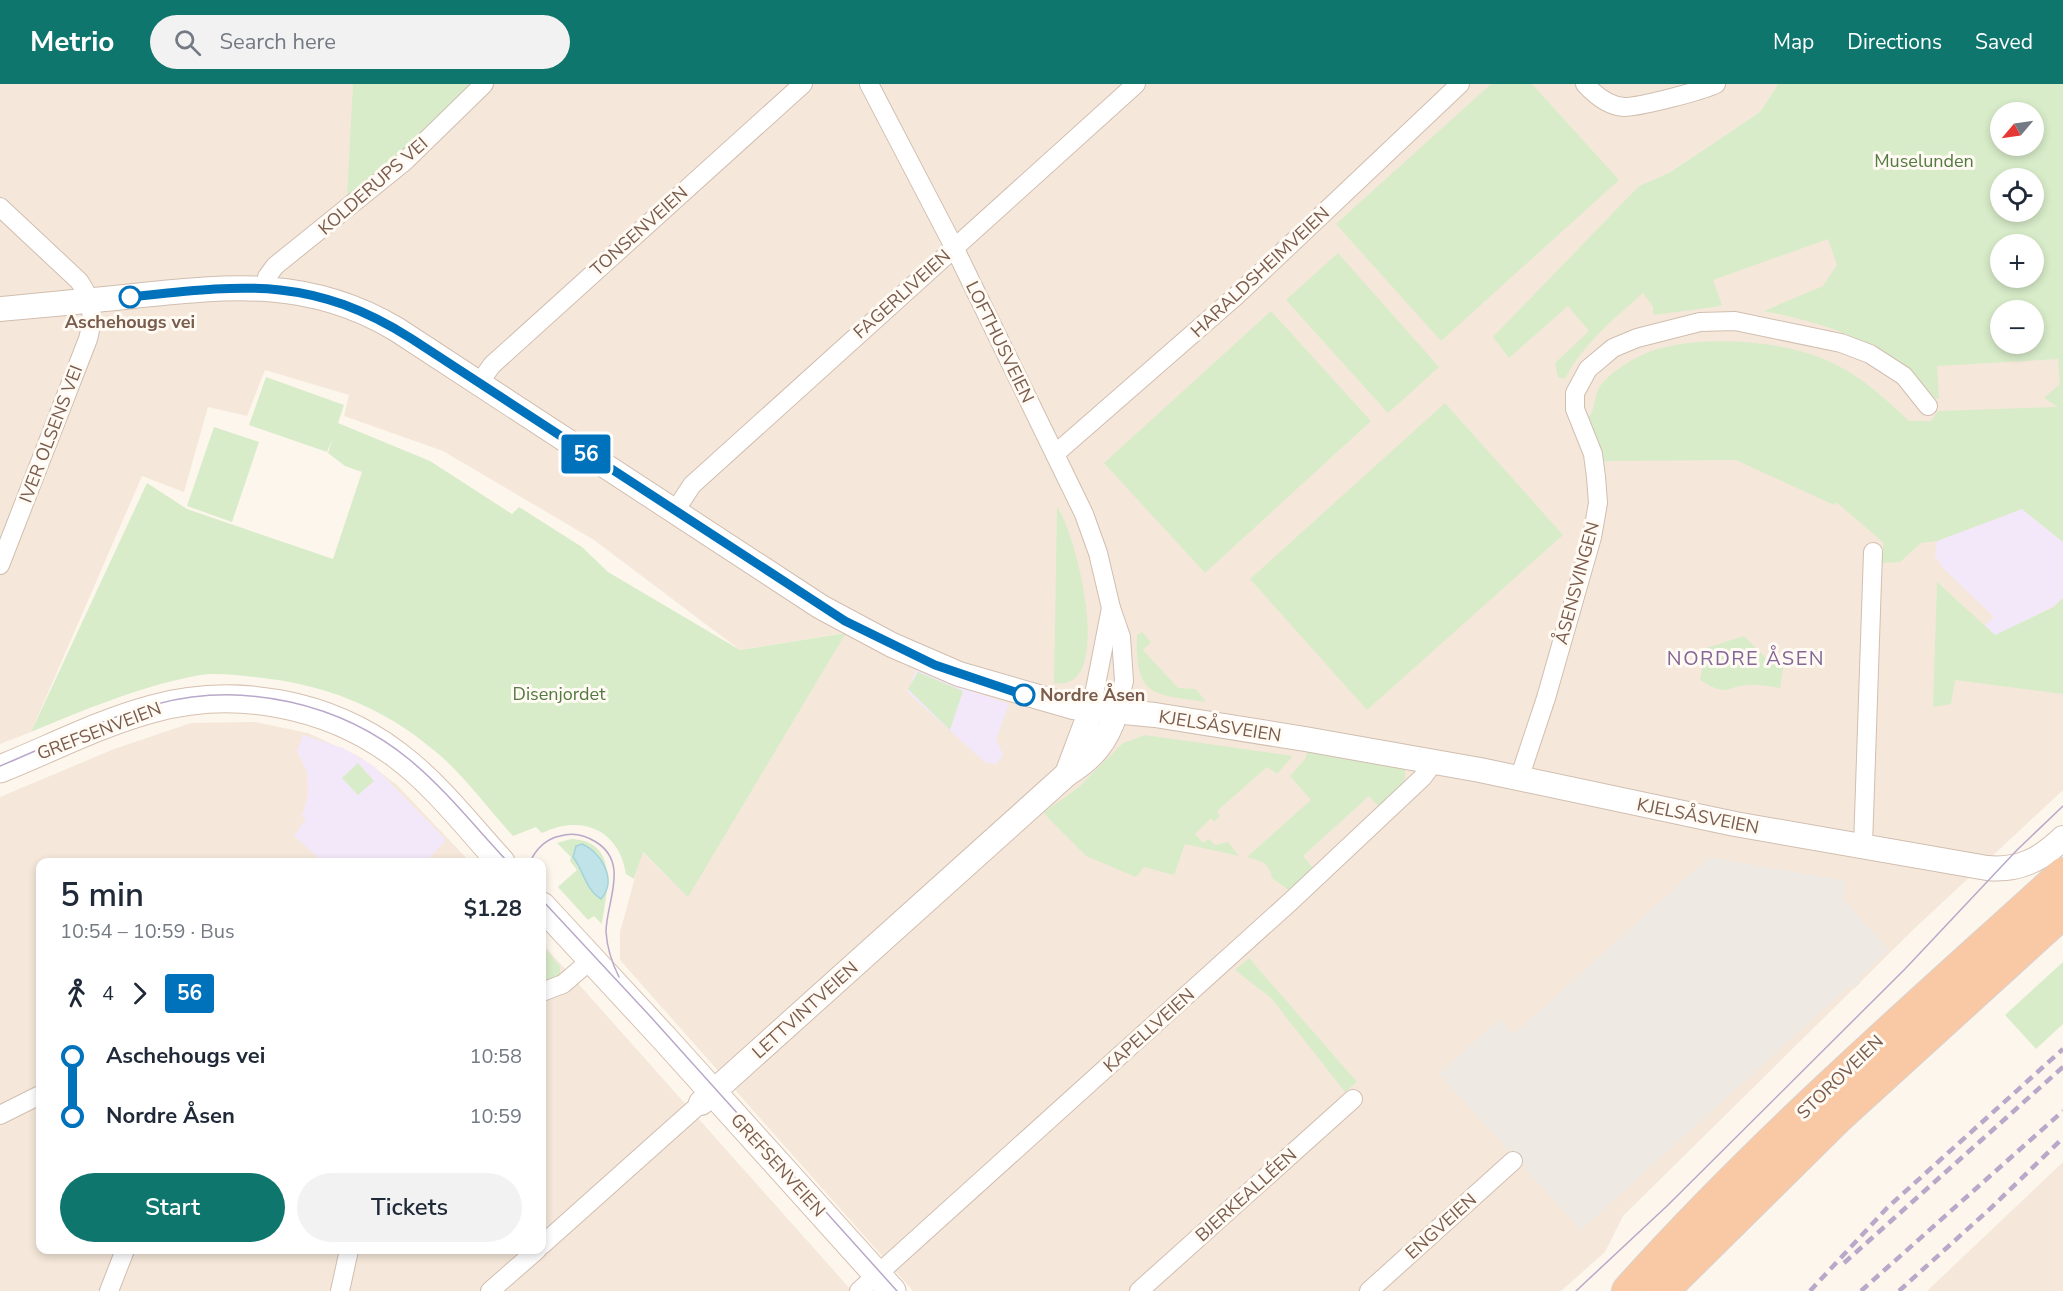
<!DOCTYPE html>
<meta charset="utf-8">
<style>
body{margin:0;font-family:"Nunito Sans",sans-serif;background:#f2f2f3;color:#1f2937;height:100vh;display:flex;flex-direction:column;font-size:22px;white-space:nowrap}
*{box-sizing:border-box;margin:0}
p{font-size:20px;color:#747a83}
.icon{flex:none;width:33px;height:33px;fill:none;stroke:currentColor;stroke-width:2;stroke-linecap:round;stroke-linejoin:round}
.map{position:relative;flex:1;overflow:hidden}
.sheet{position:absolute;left:36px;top:774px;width:510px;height:396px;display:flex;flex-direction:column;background:#fff;border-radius:12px;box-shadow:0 3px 9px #0003}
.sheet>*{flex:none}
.badge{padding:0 12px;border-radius:4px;font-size:21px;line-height:39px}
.needle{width:39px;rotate:241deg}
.tools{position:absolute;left:1990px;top:18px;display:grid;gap:12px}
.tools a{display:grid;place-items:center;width:54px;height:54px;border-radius:50%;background:#fff;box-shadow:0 3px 9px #0003;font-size:30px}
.map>.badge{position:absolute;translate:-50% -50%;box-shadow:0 0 0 3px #fff}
.legs{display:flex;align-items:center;gap:9px;height:66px;padding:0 24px;font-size:20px}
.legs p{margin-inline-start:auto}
.head{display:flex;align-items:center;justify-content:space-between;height:102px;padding:0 24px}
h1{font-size:33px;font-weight:600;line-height:45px}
.action{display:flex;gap:12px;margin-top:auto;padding:12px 24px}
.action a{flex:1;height:69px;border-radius:36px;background:#0f766e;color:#fff;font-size:24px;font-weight:600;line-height:69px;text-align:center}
.action a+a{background:#f2f2f3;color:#1f2937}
ul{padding:0 24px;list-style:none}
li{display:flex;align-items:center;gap:21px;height:60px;font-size:22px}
li i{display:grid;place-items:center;width:9px;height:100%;margin:0 8px;background:currentColor}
li i::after{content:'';width:15px;height:15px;margin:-8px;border:4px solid;border-radius:50%;background:#fff}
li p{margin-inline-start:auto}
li:first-child i{background:linear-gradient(#0000 50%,currentColor 0)}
li:last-child i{background:linear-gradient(currentColor 50%,#0000 0)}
header{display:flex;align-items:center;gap:36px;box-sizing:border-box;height:84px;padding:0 30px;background:#0f766e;color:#fff}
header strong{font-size:28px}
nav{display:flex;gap:33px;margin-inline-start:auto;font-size:21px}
.search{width:420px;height:54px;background:#f2f2f3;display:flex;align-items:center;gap:15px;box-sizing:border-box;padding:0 21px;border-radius:33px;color:#747a83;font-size:22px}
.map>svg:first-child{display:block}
</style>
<header>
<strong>Metrio</strong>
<div class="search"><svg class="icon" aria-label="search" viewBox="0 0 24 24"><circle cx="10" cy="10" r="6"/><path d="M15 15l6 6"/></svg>Search here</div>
<nav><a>Map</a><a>Directions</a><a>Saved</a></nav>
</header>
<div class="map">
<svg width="2063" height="1207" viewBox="0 0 2063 1207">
<rect width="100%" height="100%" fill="#fdf6ec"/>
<g fill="#f5e8da">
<polygon points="0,0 1778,0 1760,28 1669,89 2001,194 2001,260 2063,259 2063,706 1915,844 1623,1132 1605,1168 1561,1207 913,1207 620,876 620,848 642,768 688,812 845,549 740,566 594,456 443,367 344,332 349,311 265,286 247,332 208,323 184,408 142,392 31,648 0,660"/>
<polygon points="255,638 308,649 360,673 397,701 470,778 40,778 40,1166 542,1166 542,859 852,1207 0,1207 0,713 114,665 191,639"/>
<polygon points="2063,1078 2063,1207 1927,1207"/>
</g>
<polygon fill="#efe9e4" points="1709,773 1846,797 1843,815 1889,866 1858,894 1861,898 1854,905 1850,901 1581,1146 1439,990 1499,935 1514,950"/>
<g fill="#f3e8fa">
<polygon points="2022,425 2063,458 2063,514 2054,522 1995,552 1985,541 1994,533 1943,484 1935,472 1937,457"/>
<polygon points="916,586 1009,620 996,655 1003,671 997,680 986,679 907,608"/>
<polygon points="303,651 343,664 375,683 446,756 426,778 323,778 294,752 306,735 302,732 308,711 307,688 297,667"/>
</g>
<g fill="#d8ecc9" fill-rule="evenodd">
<polygon points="353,0 475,0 353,114 347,112"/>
<polygon points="1491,0 1532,0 1619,96 1441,257 1336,140"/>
<path d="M1778 0H2063V458L2022 425 1937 457 1921 459 1900 478 1880 479 1884 459 1836 418 1834 421 1736 376 1602 377 1585 336C1596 330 1593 314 1599 304 1606 291 1629 277 1642 271 1686 250 1776 255 1821 274 1855 287 1883 312 1909 337H1931L1938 327 2058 323 2044 314 2060 300 2058 275 1937 282 1939 315 1929 313C1916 300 1904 286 1889 274 1858 248 1803 235 1764 227L1823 202 1837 181 1828 155 1713 196 1722 221 1715 223 1653 231V223L1643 209C1613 236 1583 260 1565 295L1558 293 1555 279 1589 247 1568 222 1509 274 1493 253 1639 102 1669 89 1760 28ZM2001 28H2034V62H2001ZM2001 94H2034V128H2001ZM2001 160H2034V194H2001ZM2001 226H2034V260H2001Z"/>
<polygon points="1338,169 1439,283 1388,329 1286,216"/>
<polygon points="1271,227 1371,337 1205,489 1104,379"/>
<path d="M266 293 344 321 338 339 430 377 512 430 519 423 582 463 608 488 740 566 846 549 688 813 643 768 634 795 626 790C619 745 581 730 542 749L536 743 513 752C488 725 464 691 436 668 382 622 324 600 254 593 236 591 213 588 195 592 138 603 84 626 31 648L147 399 187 425 333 475 362 388 345 382 328 369 333 354 327 368 249 341Z"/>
<polygon points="1445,319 1563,451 1367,626 1250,495"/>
<polygon points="214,343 259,358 232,438 187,422"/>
<path d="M1057 423C1076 448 1117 610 1054 599Z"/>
<polygon points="1937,498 1995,551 2054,523 2063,514 2063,610 1955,596 1951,620 1933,623"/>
<path d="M1142 548 1151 558 1143 566 1178 604 1196 605 1206 618C1152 610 1135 613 1137 551Z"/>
<path d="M1744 552 1767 575 1784 579 1780 604C1771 603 1760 600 1751 601 1723 602 1730 614 1700 596L1706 564Z"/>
<polygon points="918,588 963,607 950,646 908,605"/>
<polygon points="1145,651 1293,672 1277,690 1267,683 1217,727 1220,732 1214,738 1211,734 1195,750 1203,759 1209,755 1215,761 1228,758 1239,772 1185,760 1174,791 1144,783 1136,793 1086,772 1048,734 1044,728 1079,703 1123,659"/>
<path d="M1310 660 1405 684V700L1380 724 1369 712 1303 772 1313 784 1290 807 1272 794C1269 778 1261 777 1247 773L1311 716 1290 692 1305 675Z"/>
<polygon points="358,679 374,697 358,711 342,694"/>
<path d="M571 755C620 757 607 807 602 840L594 832 588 836 558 803 577 786 570 777 571 773 557 759Z"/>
<polygon points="542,861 560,882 560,893 542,900"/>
<polygon points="1249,874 1357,998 1345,1008 1271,914 1235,886"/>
<polygon points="2063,878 2063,940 2036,965 2005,931"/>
</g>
<path fill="#bfe3e8" stroke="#a5d3da" stroke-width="1.5" d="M582 760C601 768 618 796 601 815 585 805 584 787 573 773L576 762Z"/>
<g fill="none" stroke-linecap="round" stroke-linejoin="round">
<g stroke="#d1beb0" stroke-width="20">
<g id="minor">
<polyline points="869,0 954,163 1084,430 1098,469 1111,524 1121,553 1124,597 1116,628"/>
<path d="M1585 0C1595 11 1608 22 1624 23 1640 23 1701 7 1716 0"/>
<path d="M0 123 79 197C93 217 94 233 88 255L0 481"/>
<polyline points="265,204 267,193 275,182 404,78 484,0"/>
<polyline points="479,299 492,281 803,0"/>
<polyline points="1055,370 1236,212 1460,0"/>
<polyline points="675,427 692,401 1136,0"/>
<polyline points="1091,626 1111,524"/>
<polyline points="1519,695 1546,614 1592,453 1598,419 1596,393 1593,370 1575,325 1575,309 1588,285 1600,275 1613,264 1637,254 1700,238 1735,237 1841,259 1870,270 1904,292 1928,322"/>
<polyline points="1863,762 1873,468"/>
<polyline points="542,908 563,900 592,875"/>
<polyline points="0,1031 40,1011"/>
<polyline points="542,1161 701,1019"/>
<polyline points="109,1207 125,1166"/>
<polyline points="340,1207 349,1166"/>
<polyline points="490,1207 537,1166"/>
<polyline points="859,1207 1290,818 1422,694 1434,678"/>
<polyline points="1139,1207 1353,1015"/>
<polyline points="1369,1207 1513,1077"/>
</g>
</g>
<g stroke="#d1beb0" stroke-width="26">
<g id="tertiary">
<path d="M0 225C44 221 89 217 133 212 229 202 309 193 396 245L821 523 892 561 959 590 1073 623 1155 631 1305 655 1480 686 1735 740 1987 784C2019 787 2040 776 2063 754"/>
<polyline points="1067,690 1091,626"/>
<path d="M701 1019 1067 690C1093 674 1107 657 1116 628"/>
</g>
</g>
<g stroke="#d6c0b0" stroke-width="29">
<g id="secondary">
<path d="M0 685C50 665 100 639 152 625 235 602 328 619 397 671 437 701 468 742 501 778"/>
<polyline points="542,822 665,955 892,1207"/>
</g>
</g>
<g stroke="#dad1cd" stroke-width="34">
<g id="trunk">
<path d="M1628 1207C1762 1057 1915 925 2063 790"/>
<polyline points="1662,1207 1838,1033 2063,828"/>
</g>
</g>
<use href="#minor" stroke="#fff" stroke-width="18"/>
<use href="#tertiary" stroke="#fff" stroke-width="24"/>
<use href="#secondary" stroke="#fff" stroke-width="27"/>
<use href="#trunk" stroke="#f9c8a4" stroke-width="32"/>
<g stroke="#b9a8c9" stroke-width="1.5">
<path d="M0 682C51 661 103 634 157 620 244 597 341 619 410 676 446 706 476 744 508 778"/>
<path d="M530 778C536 765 546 755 560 752 573 748 585 751 596 758 630 779 606 818 606 848 607 864 612 879 619 893"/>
<polyline points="542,816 649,931 897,1207"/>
<polyline points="1576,1207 1668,1121 1905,885 2017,766 2063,722"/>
</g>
<g stroke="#b9a8c9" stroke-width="4.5" stroke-dasharray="9 6" stroke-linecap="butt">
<polyline points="1844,1179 2063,983"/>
<polyline points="1810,1207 1887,1124 2063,965"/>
<polyline points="1861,1207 2063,1027"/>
<polyline points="1899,1207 1992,1123 2063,1054"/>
</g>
</g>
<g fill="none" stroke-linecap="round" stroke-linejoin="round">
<g stroke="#fff" stroke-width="14">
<path id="line-1" d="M130 213C243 201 311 191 412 255L845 537 935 581 1024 611"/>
</g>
<use href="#line-1" stroke="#0072bc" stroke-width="9"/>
</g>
<g fill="#fff" stroke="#0072bc" stroke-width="3">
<circle cx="130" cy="213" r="10"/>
<circle cx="1024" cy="611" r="10"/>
</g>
<g text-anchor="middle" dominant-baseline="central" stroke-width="6" stroke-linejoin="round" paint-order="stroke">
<g font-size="18" fill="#537a41" stroke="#fffaf3">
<text x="1924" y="77">Muselunden</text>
<text x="559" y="610">Disenjordet</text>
</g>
<g font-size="18" fill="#7a5c4d" stroke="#fffaf3">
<text transform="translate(373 102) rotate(-41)">KOLDERUPS VEI</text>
<text transform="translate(639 147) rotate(-42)">TONSENVEIEN</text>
<text transform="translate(1260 188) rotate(-43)">HARALDSHEIMVEIEN</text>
<text transform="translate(902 210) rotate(-42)">FAGERLIVEIEN</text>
<text transform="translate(1000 258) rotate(64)">LOFTHUSVEIEN</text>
<text transform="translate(51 350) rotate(-69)">IVER OLSENS VEI</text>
<text transform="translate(1577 499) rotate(-75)">ÅSENSVINGEN</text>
<text transform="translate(1220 642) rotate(9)">KJELSÅSVEIEN</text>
<text transform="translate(99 647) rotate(-21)">GREFSENVEIEN</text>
<text transform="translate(1698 732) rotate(11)">KJELSÅSVEIEN</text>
<text transform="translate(805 926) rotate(-42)">LETTVINTVEIEN</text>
<text transform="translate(1149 946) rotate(-42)">KAPELLVEIEN</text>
<text transform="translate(1840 993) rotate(-44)">STOROVEIEN</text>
<text transform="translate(778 1081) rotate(48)">GREFSENVEIEN</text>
<text transform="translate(1246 1111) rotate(-42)">BJERKEALLÉEN</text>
<text transform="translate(1441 1142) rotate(-42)">ENGVEIEN</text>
</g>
<g font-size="18" font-weight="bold" fill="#7a5c4d" stroke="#fffaf3">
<text x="130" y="238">Aschehougs vei</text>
<text x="1040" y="611" text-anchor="start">Nordre Åsen</text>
</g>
<g font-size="20" letter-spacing="1.5" fill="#846695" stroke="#fffaf3">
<text x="1746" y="574">NORDRE ÅSEN</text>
</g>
</g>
</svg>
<div class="tools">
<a><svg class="needle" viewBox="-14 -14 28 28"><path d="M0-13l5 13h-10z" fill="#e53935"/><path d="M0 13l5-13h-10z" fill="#747a83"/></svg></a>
<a><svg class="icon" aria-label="locate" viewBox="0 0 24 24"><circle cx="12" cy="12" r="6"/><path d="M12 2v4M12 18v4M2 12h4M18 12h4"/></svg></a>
<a>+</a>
<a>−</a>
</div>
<b class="badge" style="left:586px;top:370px;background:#0072bc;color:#fff">56</b>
<section class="sheet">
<div class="head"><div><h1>5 min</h1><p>10:54 – 10:59 · Bus</p></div><b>$1.28</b></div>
<div class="legs"><svg class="icon" aria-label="walk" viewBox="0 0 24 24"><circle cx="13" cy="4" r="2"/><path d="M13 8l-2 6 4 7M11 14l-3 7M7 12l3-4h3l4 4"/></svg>4<svg class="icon" aria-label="forward" viewBox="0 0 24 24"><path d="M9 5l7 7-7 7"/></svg><b class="badge" style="background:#0072bc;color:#fff">56</b></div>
<ul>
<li><i style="color:#0072bc"></i><b>Aschehougs vei</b><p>10:58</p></li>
<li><i style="color:#0072bc"></i><b>Nordre Åsen</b><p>10:59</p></li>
</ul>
<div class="action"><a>Start</a><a>Tickets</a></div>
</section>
</div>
